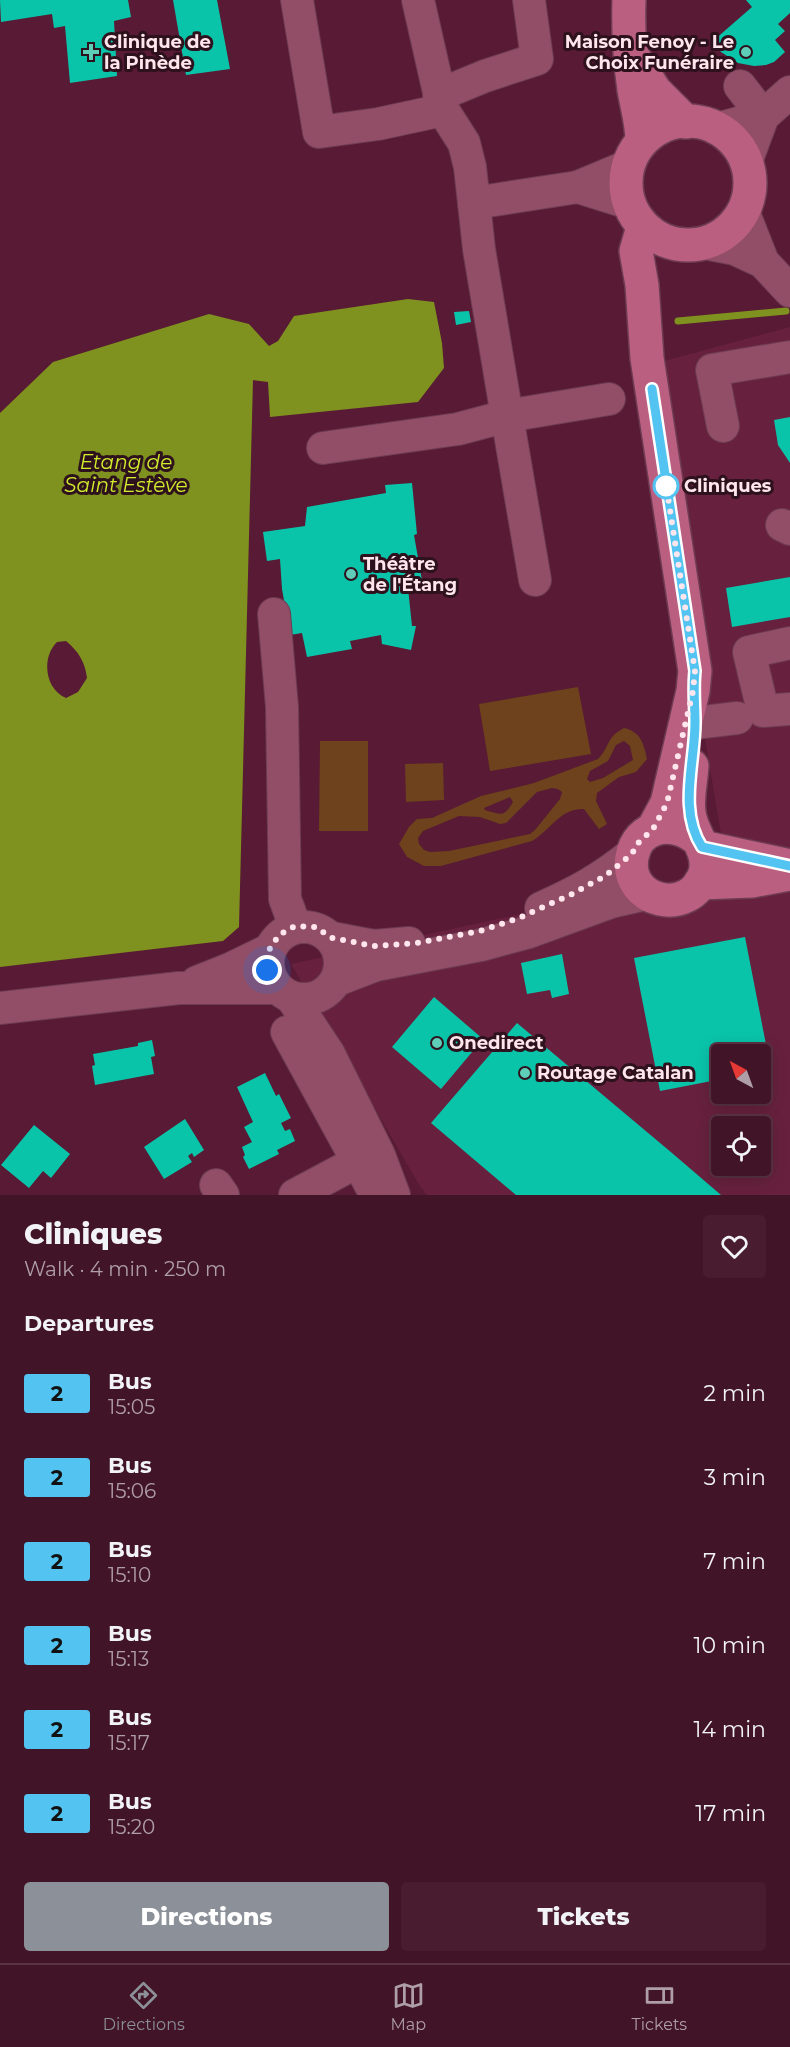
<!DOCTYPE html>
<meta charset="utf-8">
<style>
body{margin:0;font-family:Montserrat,sans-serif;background:#491d2f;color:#f1f3f6;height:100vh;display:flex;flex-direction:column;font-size:22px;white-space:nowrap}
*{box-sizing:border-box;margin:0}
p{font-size:20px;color:#ae9ea7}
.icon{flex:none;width:33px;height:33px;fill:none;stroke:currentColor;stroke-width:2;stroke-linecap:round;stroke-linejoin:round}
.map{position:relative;height:1195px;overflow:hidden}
.drawer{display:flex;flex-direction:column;background:#421427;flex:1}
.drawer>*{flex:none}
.badge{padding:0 12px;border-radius:4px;font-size:21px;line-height:39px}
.needle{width:39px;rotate:319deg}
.buttons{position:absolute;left:711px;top:1044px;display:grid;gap:12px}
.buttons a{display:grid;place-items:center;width:60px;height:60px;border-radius:6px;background:#421427;box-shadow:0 3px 15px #0003,0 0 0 2px #5a3344;font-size:30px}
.you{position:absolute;width:30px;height:30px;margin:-15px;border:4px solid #fff;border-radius:50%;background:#1a73e8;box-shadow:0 0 0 9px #1a73e833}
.map>.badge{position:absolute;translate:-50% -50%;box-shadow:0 0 0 3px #fff}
h2{padding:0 24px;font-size:22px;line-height:54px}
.round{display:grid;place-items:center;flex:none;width:63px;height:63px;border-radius:6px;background:#491d2f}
.summary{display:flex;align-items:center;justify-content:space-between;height:102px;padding:0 24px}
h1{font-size:28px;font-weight:800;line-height:45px}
.button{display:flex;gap:12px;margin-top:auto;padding:12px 24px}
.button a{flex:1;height:69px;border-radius:6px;background:#8c9099;color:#fff;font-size:24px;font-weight:800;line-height:69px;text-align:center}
.button a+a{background:#491d2f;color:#f1f3f6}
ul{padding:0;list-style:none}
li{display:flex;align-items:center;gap:18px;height:84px;padding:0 24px}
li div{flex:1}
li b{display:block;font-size:22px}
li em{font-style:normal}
li .badge{min-width:66px;font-weight:700;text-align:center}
.tabs{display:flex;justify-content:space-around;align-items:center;height:84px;border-top:2px solid #5a3344;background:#421427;font-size:16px;color:#ae9ea7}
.tabs a{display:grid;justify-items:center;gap:3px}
.tabs .on{color:#8c9099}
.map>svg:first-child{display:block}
</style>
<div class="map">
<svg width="790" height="1195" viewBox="0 0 790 1195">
<rect width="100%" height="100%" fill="#581a34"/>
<path fill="#67213e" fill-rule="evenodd" d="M790 327V1195H427L418 1183 291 964 727 869 642 367ZM722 1054H760V1094H722ZM722 1126H760V1166H722Z"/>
<g fill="#6d421d" fill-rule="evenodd">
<polygon points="578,687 591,754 490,771 479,704"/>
<path d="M624 728C641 732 644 744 647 759L636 772 619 777 597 793 596 801 607 824 599 829 584 809C560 808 551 830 532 841L441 866H424L407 857 399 844 409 827 417 819 432 818 481 796 534 783 598 759C610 747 606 737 624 728ZM624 741 630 746 633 760 603 778 590 782 587 779 590 771 608 761 616 745ZM552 788 558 789 562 792 560 799 535 830 530 834 449 851 430 852 424 850 419 844 418 838 423 831 459 816 480 817 500 824 506 823 537 792ZM510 797 513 802C504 817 501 815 485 810L484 808Z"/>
<polygon points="320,741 368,741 368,831 319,831"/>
<polygon points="443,763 444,800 406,802 405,764"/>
</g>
<path fill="#7f911f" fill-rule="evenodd" d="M408 299 434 302 442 343 444 368 418 402 270 417 268 382 253 380 239 927 223 941 0 967V413L53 362 209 314 249 324 269 346 278 341 294 316ZM66 641C79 652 85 662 87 678L78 692 66 698C45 689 41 658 57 642Z"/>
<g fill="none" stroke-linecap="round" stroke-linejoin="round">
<polyline stroke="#7f911f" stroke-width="7" points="678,321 786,311"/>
</g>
<g fill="#0ac4aa">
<polygon points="0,0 128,0 131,17 114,21 117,76 70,83 65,26 54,28 52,14 1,22"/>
<polygon points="173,0 217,0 230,69 186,75"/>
<polygon points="746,0 790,0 790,13 778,24 785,31 775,40 785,52 774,62 766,65 754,66 738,63 721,52 713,41 752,7"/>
<polygon points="469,311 471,322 456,325 454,312"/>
<polygon points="790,417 790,463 778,445 774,420"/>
<polygon points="412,483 417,534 414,535 423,586 408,588 412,626 416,626 411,650 382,644 381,635 350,641 352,649 307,657 302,633 290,635 282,589 280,559 267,561 263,532 305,526 307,507 386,493 385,485"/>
<polygon points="790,577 790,617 732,627 726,588"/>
<polygon points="745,937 771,1070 760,1072 760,1054 722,1054 722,1079 660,1091 634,958"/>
<polygon points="562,954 569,994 552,998 550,990 527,994 521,963"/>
<polygon points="434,997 483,1039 441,1089 392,1047"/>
<polygon points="517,1023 672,1153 721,1195 516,1195 431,1123"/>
<polygon points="152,1040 155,1056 151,1057 154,1074 95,1085 92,1066 95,1065 93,1054 138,1046 138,1043"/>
<polygon points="265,1073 276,1096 279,1094 291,1118 281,1123 285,1131 290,1129 295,1141 277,1150 279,1154 249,1169 243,1157 245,1155 242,1147 252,1142 244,1127 253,1122 237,1087"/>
<polygon points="185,1119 204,1150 194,1157 192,1153 188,1156 192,1162 164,1179 144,1147"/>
<polygon points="34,1125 70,1154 51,1178 43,1171 29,1188 1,1165"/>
</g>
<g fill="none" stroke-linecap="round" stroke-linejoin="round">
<g stroke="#6d3c52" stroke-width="34">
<g id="minor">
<polyline points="297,0 319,132 378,124 443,110 418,0"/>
<polyline points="740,86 763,116"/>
<polyline points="439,95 485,76 537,59 529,0"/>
<polyline points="443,110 464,143 470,167 474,203"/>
<polyline points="717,129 763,116 790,92"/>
<polyline points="746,162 763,116"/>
<polyline points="628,166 578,187 629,203"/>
<polyline points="743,211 763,262"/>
<polyline points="704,243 735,249 763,262 790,291"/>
<polyline points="723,426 712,370 790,357"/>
<polyline points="323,448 458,429 507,416 479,249 474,203 578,187"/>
<polyline points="782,525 790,529"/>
<polyline points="535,580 507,416 609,399"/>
<polyline points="274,614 282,707 285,899 295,926"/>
<polyline points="790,643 749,652 763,711 790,709"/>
<polyline points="695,723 737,718"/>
<path d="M541 908C577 892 601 879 632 854"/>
<circle cx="304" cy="963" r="36"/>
<polyline points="332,938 374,946 409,943"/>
<polyline points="337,980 376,965 481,945 529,932 611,902 647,894"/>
<polyline points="197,982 232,968 269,950"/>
<polyline points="292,998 329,1054 379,1155 394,1195"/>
<polyline points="0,1008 179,988 276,988"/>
<polyline points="287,1032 376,1195"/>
<polyline points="216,1185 223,1195"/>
<polyline points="295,1195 357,1162"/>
</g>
</g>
<g stroke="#6d3c52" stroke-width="36">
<g id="major">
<path d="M629 0C628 29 630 61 634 90 637 107 642 124 642 141"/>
<polyline points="634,58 655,91 686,122"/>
<circle cx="688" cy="183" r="62"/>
<polyline points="643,227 636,251 642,285 647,358 695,671 693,691 667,803 653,829"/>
<path d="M692 766C691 781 687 798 689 812 691 834 711 851 705 873 691 918 624 903 632 857 638 824 672 820 696 838"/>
<polyline points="702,847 790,866"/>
<polyline points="700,883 752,881 790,874"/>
</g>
</g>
<use href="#minor" stroke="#914e66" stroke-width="32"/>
<use href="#major" stroke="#bb5f80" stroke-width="33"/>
</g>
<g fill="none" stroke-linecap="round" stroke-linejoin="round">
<g stroke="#fff" stroke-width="14">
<path id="line" d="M652 389 695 671C693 689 695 705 695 723 695 763 678 810 702 847L790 866"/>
</g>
<use href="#line" stroke="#53c4f1" stroke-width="9"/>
<polyline stroke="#ffe6ed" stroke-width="6" stroke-dasharray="0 10.8" points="267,970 269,950 279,935 295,926 315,927 332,938 374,946 416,943 480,931 519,918 572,894 605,876 632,854 637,844 653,829 667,803 693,691 695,671 665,478 666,486"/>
</g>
<g fill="#5eceb8" stroke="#2d111c" stroke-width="2">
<path d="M88 43h6v6h6v6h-6v6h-6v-6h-6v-6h6z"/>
<circle cx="746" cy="52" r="6"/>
<circle cx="351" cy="574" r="6"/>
<circle cx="437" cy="1043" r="6"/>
<circle cx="525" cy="1073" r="6"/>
</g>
<circle fill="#fff" stroke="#53c4f1" stroke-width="3" cx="666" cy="486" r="12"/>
<g text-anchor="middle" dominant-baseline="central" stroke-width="6" stroke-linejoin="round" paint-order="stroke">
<g font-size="18" font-weight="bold" fill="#ffe6ed" stroke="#2d111c" text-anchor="start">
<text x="104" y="42">Clinique de<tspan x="104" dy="21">la Pinède</tspan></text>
<text x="734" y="42" text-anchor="end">Maison Fenoy - Le<tspan x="734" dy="21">Choix Funéraire</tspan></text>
<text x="363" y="564">Théâtre<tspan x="363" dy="21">de l'Étang</tspan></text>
<text x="449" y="1043">Onedirect</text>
<text x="537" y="1073">Routage Catalan</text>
</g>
<g font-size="18" font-weight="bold" fill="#ffe6ed" stroke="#2d111c" text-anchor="start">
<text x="684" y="486">Cliniques</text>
</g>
<g font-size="20" font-style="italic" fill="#d0ec2d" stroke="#2d111c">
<text x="126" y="462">Etang de<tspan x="126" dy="23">Saint Estève</tspan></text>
</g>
</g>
</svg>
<div class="buttons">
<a><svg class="needle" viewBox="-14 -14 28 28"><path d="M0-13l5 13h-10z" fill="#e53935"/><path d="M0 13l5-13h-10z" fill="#ae9ea7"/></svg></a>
<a><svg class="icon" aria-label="locate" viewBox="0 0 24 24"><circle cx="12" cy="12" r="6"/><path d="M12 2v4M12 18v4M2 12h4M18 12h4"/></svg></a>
</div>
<div class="you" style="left:267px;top:970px"></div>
</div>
<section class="drawer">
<div class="summary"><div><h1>Cliniques</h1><p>Walk · 4 min · 250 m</p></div><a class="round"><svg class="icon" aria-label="heart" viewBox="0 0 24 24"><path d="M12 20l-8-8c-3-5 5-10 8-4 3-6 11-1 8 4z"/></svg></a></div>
<h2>Departures</h2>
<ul>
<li><span class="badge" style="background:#53c4f1;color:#111">2</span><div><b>Bus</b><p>15:05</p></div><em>2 min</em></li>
<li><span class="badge" style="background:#53c4f1;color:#111">2</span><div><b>Bus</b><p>15:06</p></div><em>3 min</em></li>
<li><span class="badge" style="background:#53c4f1;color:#111">2</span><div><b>Bus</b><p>15:10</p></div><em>7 min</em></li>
<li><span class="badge" style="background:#53c4f1;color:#111">2</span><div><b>Bus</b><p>15:13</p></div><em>10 min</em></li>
<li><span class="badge" style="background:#53c4f1;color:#111">2</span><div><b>Bus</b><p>15:17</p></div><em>14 min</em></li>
<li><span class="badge" style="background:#53c4f1;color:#111">2</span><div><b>Bus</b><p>15:20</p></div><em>17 min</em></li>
</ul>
<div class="button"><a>Directions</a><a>Tickets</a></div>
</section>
<nav class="tabs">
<a class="on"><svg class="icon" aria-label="directions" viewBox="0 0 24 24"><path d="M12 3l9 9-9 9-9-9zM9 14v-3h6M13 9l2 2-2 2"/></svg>Directions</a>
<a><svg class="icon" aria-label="map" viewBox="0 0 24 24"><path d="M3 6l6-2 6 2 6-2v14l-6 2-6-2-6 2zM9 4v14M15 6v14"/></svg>Map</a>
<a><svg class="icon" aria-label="tickets" viewBox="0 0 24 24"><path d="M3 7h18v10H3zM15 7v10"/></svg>Tickets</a>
</nav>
